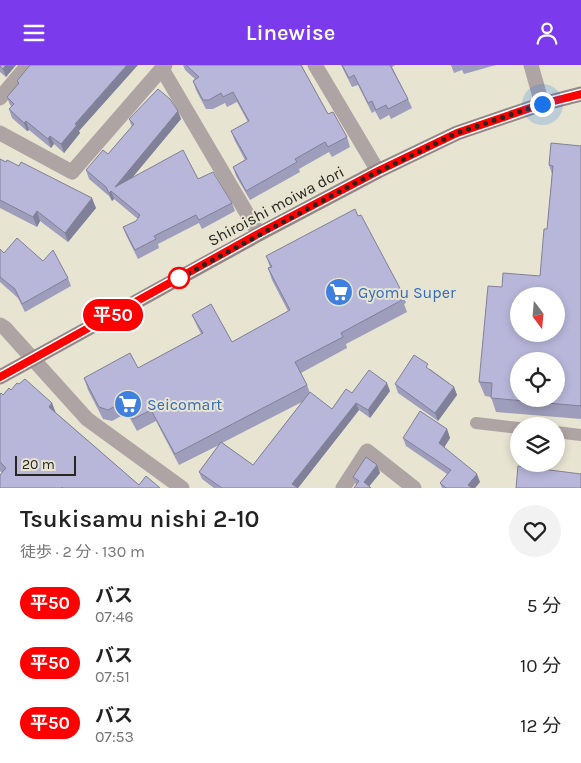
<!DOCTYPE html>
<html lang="ja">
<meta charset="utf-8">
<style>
body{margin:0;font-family:Karla,"Noto Sans JP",sans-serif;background:#f2f2f2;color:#222;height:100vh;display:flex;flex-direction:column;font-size:19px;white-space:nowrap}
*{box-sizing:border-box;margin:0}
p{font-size:16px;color:#767676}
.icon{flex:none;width:28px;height:28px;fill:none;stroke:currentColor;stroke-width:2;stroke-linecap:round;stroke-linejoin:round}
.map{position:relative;height:423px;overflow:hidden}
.side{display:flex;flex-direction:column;background:#fff;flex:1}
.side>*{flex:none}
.badge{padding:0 10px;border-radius:16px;font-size:18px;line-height:32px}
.needle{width:32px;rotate:164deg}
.controls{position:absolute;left:510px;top:222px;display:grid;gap:10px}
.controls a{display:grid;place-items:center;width:55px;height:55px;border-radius:50%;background:#fff;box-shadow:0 2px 8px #0003;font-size:25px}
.scale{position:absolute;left:15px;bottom:12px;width:61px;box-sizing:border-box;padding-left:5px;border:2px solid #28261f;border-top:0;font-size:14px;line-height:18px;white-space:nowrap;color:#28261f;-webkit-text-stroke:4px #e7e4d2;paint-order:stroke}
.you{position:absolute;width:25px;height:25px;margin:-12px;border:4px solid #fff;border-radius:50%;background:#1a73e8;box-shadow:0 0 0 8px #1a73e833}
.map>.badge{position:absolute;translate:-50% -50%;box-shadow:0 0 0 2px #fff}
.round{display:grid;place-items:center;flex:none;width:52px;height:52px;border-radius:26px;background:#f2f2f2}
.headline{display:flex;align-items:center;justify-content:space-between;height:85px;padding:0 20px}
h1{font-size:24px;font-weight:600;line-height:38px}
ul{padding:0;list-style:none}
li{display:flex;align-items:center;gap:15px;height:60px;padding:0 20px}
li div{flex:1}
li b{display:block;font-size:19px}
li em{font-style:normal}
li .badge{min-width:55px;font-weight:700;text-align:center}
header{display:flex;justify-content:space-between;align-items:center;height:65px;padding:0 20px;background:#7c3aed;color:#fff;font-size:22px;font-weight:600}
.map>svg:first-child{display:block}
</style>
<header><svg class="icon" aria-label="menu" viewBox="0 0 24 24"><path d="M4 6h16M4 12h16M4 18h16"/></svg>Linewise<svg class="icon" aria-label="person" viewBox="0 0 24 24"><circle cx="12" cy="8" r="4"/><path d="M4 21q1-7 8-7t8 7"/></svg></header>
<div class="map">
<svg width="581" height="423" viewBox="0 0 581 423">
<rect width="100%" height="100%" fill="#e7e4d2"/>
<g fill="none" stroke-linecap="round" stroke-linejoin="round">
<g stroke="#aea4a3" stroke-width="12">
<polyline points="476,358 519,363"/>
<polyline points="556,367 581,370"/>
</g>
<g stroke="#aea4a3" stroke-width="15">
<polyline points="315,0 378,106"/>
<polyline points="531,0 542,39"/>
<polyline points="162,4 259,169"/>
<polyline points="0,33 28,0"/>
<polyline points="0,68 72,107 165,0"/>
<polyline points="0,260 5,263 87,354 182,423"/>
<polyline points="343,423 367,386 414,423"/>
</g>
<polyline stroke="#938684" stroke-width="15" points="0,312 259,169 378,106 457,68 542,39 581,29"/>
</g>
<g fill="#9e9dbb" fill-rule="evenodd">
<polygon points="0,0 16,0 6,12 0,7"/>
<polygon points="183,0 301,0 328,49 347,72 350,82 332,92 329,87 299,104 300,107 250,135 236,111 233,102 245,95 235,76 231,66 248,57 237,37 227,42 225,38 213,44 206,44 196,25 193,16 195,14 185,5"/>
<polygon points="341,0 395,0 392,2 408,34 412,43 391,54 389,50 380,55 375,46 372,48 358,20 352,22"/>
<polygon points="451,0 496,0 464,9 462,5 454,8"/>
<polygon points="17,16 79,66 80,68 64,88 54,79 51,83 29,65 27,66 12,53 9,44 12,42 10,40 7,32 18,20"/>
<polygon points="178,46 181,54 132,112 198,114 232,138 235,146 202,164 199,158 158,179 159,183 138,194 126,170 123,162 136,156 138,154 114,134 112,136 109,131 89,114 86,105 108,89 132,62 129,54"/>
<polygon points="581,81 581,354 496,347 491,332 485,331 479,317 502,222 540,211 547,164 552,109 549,100"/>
<polygon points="0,94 96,143 68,177 40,156 37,162 0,143"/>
<polygon points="0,184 4,188 43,196 68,213 71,221 25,247 18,233 0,217"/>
<path d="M266 191 402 227 406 238 404 239 407 247 346 279 347 283 301 308 307 320 310 328 332 344 352 328 390 326 370 353 359 345 298 423H214L202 414 199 407 219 380 179 400 156 356 137 366 127 348 112 356 103 354 88 325 84 313 138 303 201 269 197 261 192 250 232 277 288 246 272 215 268 203 270 202ZM302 337 253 400 222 378Z"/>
<polygon points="430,304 454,322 457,330 438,356 398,328 395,319"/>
<polygon points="19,319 52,338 56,348 139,420 2,408 0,406 0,329 3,330"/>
<polygon points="447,364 450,373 444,382 480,417 475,423 442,423 440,418 447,409 406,381 403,373"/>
<polygon points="377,400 380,408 369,421 356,420 353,412"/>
</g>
<g fill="#818099">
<polygon points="6,0 16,0 6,12 3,4"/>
<polygon points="127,0 138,0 79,66 80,68 64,88 61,79 75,59"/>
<polygon points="178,46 181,54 118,130 115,122"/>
<polygon points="26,56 29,65 27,66 24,58"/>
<polygon points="50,71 54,79 51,83 48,74"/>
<polygon points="111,126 114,134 112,136 109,128"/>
<polygon points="92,133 96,143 68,177 65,168"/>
<polygon points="37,146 40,156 37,162 33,152"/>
<polygon points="387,318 390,326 370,353 368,345"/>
<polygon points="454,322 457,330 438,356 435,348"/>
<polygon points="52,338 57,352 49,342"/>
<polygon points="356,338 359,345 298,423 292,419"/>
<polygon points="447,364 450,373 442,386 439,378"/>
<polygon points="377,400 380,408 368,423 364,417"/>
<polygon points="477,409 480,417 475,423 469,423 468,420"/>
</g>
<g fill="#b8b7da" stroke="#818099" fill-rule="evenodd">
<polygon points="0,0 6,0 3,4 0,1"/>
<polygon points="30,0 127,0 75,59 77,60 61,79 50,71 48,74 26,56 24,58 9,44 14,39 7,32 19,18 17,16"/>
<polygon points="186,0 301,0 328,49 333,47 347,72 328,82 325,77 295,94 297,97 246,126 233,102 247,94 231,66 249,56 233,27 223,32 221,28 209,35 203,35 193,16 199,12"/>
<polygon points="342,0 390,0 408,34 388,44 386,40 376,45 372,36 368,38 354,10 349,13"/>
<polygon points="158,24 170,34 178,46 115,122 183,85 198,114 213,107 232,138 199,155 196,150 154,171 156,174 135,185 123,162 136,156 140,150 111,126 109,128 106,122 86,105 103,85 108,89 134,59 129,54"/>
<path d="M551 78 581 81V341L491 333 492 318 479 317 488 221 502 222 503 208 540 211 544 164H547L553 101 549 100ZM519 231H556V269H519ZM519 296H556V334H519Z"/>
<polygon points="0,94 6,97 7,95 19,101 21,97 92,133 65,168 37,146 33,152 0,135"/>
<polygon points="355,144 358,151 361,150 402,227 399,228 402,235 341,268 343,272 295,297 307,320 175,389 151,345 133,354 123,337 108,345 99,342 84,313 130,288 138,303 203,268 192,250 211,239 232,277 290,245 268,203 272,202 266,191"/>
<polygon points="17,173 43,196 53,185 68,213 22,239 15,224 0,212 0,184 4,188"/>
<polygon points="414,290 428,299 426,302 454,322 435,348 395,319"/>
<polygon points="369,305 387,318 368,345 356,338 292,419 298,423 222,423 199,407 221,377 253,400 310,327 332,344 346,324 352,328"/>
<polygon points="25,314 52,338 49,342 139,420 146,411 160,423 63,423 62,422 62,423 0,423 0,410 6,403 0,397 0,329 1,328 3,330 9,323 11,325 17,318 19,319"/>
<polygon points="420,346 447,364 439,378 477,409 468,420 472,423 446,423 440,418 451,405 403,373"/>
<polygon points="366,392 377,400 364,417 371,423 354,423 359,416 353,412"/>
<polygon points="518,401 581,409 581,423 516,423"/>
</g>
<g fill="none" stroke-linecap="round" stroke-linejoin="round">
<g stroke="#fff" stroke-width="11">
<polyline id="line" points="0,312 258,169 378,106 457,68 542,39 581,29"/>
</g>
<use href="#line" stroke="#f00" stroke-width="8"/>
<polyline stroke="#28261f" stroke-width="5" stroke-dasharray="0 9" points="179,213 176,215 361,115 457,68 542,39"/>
</g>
<defs>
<g id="supermarket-disc" transform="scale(1.4375)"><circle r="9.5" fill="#3f7fe0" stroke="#e7e4d2"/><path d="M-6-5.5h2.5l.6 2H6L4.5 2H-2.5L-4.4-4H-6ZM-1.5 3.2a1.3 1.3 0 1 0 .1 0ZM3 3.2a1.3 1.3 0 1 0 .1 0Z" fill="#fff"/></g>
</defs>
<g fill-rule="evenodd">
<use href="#supermarket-disc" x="339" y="227"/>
<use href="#supermarket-disc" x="128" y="339"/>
</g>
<circle fill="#fff" stroke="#f00" stroke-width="2.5" cx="179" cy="213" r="10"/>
<g text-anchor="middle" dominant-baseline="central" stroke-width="4" stroke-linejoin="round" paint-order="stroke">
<g font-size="16" fill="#28261f" stroke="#e7e4d2">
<text transform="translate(276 141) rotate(-28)">Shiroishi moiwa dori</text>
</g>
<g font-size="16" fill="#366cbe" stroke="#e7e4d2" text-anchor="start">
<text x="358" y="227">Gyomu Super</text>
<text x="147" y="339">Seicomart</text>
</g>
</g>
</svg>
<div class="controls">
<a><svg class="needle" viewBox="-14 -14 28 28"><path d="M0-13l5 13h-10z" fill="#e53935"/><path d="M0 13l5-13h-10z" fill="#767676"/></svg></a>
<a><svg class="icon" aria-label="locate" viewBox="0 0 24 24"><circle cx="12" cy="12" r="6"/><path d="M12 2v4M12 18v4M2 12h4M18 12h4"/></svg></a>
<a><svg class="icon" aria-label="layers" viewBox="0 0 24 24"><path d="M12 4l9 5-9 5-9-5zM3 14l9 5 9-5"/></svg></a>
</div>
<div class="scale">20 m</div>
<div class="you" style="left:542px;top:39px"></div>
<b class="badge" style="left:113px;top:250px;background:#f00;color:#fff">平50</b>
</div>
<section class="side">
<div class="headline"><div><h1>Tsukisamu nishi 2-10</h1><p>徒歩 · 2 分 · 130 m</p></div><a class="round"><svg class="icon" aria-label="heart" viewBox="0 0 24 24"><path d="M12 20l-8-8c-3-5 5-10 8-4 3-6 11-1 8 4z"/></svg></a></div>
<ul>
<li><span class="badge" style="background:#f00;color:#fff">平50</span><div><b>バス</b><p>07:46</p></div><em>5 分</em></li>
<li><span class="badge" style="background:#f00;color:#fff">平50</span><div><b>バス</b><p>07:51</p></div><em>10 分</em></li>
<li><span class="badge" style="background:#f00;color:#fff">平50</span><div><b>バス</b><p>07:53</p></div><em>12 分</em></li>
</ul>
</section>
